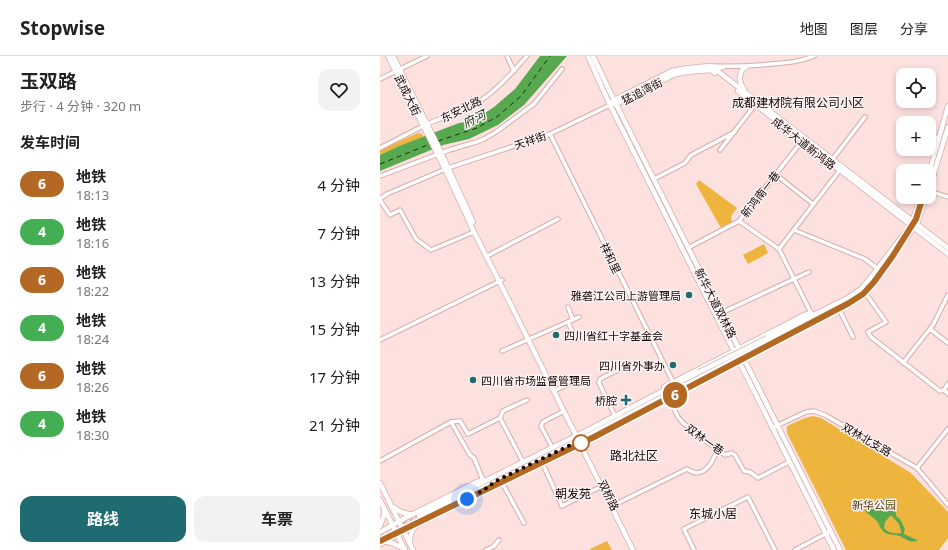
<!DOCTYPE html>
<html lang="zh">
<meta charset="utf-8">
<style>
body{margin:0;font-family:"Noto Sans","Noto Sans SC",sans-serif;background:#f2f2f2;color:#222;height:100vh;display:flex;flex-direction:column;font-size:15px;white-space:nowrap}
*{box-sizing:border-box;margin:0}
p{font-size:13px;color:#767676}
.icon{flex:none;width:22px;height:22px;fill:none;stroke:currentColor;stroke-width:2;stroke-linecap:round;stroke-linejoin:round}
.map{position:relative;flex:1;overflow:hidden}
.side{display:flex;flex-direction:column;background:#fff;width:380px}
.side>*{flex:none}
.badge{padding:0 8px;border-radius:13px;font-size:14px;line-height:26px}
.controls{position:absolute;left:516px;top:12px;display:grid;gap:8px}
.controls a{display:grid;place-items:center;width:40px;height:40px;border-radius:8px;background:#fff;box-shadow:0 2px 6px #0003;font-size:20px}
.you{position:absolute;width:20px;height:20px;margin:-10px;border:3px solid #fff;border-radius:50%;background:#1a73e8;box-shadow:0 0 0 6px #1a73e833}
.map>.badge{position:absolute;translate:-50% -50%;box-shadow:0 0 0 2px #fff}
h2{padding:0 20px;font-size:15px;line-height:36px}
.round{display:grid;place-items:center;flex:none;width:42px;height:42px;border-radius:12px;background:#f2f2f2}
.overview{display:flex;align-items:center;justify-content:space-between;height:68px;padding:0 20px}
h1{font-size:19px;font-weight:700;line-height:30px}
.button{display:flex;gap:8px;margin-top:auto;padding:8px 20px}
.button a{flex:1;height:46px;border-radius:12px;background:#1f6b71;color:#fff;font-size:16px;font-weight:700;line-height:46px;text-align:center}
.button a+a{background:#f2f2f2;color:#222}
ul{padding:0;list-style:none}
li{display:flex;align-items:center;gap:12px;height:48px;padding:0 20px}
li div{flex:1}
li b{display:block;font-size:15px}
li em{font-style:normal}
li .badge{min-width:44px;font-weight:700;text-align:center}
header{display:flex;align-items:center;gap:24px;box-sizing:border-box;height:56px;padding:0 20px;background:#fff;border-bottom:1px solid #e0e0e0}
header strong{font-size:19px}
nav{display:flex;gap:22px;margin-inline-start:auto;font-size:14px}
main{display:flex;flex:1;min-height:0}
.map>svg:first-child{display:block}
</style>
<header>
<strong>Stopwise</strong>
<nav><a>地图</a><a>图层</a><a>分享</a></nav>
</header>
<main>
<section class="side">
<div class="overview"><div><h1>玉双路</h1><p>步行 · 4 分钟 · 320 m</p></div><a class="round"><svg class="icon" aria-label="heart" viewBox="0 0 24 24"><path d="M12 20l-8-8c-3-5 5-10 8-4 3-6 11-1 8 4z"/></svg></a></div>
<h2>发车时间</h2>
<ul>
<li><span class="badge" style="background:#b36924;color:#fff">6</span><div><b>地铁</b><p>18:13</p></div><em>4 分钟</em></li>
<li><span class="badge" style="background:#44af52;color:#fff">4</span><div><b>地铁</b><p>18:16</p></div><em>7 分钟</em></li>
<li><span class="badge" style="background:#b36924;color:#fff">6</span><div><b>地铁</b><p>18:22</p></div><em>13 分钟</em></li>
<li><span class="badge" style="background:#44af52;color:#fff">4</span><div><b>地铁</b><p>18:24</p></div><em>15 分钟</em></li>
<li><span class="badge" style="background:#b36924;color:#fff">6</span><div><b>地铁</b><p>18:26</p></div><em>17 分钟</em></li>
<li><span class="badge" style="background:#44af52;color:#fff">4</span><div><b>地铁</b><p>18:30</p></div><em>21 分钟</em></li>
</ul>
<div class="button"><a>路线</a><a>车票</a></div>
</section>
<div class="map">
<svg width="568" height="494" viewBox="0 0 568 494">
<rect width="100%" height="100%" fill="#fde1df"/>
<g fill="#edb43e">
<polygon points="38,77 42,78 43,81 19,90 0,99 0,94"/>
<polygon points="319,124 357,152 351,160 352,166 341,172 316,128"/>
<polygon points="384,188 388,197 368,208 363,199"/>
<polygon points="433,360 441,362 531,417 568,456 568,482 559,494 466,494 407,377 407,370 425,362"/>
<polygon points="227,485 232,494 210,494 210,493"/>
</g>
<g fill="#58a850" fill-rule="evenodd">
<polygon points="160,0 187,0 144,49 118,69 89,83 63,89 0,115 0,99 19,90 79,67 86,66 102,59 114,51 135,33"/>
<path d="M507 442H510L515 445 516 460 520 463 525 473 524 476V478L537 484V485C530 487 526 483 520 480 514 478 507 480 502 474 500 472 499 469 498 466 494 462 490 459 486 456L485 453 487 452 497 446ZM510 460H512L519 468 521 475V477C515 478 508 477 504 472L505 466Z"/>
</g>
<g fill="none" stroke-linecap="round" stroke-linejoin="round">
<g stroke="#153512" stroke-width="1" stroke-dasharray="5 4" stroke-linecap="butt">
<polyline points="58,85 97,72 118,60 141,40 170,0"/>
<polyline points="0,108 50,88"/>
</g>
<g stroke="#dac0bf" stroke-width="4.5" stroke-dasharray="4.5 2" stroke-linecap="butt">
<polyline points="0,479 39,460"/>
<polyline points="0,483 41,463"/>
</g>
<g stroke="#d8acaa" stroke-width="5.5">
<g id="minor">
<polyline points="127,0 134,15"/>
<path d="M332 10C352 11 371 10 391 8 406 7 420 6 434 0"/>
<polyline points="334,14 344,11"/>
<polyline points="0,23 47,0"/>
<polyline points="170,78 293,326"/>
<polyline points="549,79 559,82"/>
<path d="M0 92C16 84 31 76 47 68 61 62 76 58 90 51 114 38 129 20 147 0"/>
<polyline points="340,94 375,49"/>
<polyline points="452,104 485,61"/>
<polyline points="395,118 433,148"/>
<polyline points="0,120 69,94 96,86 104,83 116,76 154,48 182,13"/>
<polyline points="274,123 305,107 311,99 355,76"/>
<polyline points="549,135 568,141"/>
<polyline points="0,143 7,138 68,112 170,78 230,49"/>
<polyline points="0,144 10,159 20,154 36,183 51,194 94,176"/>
<polyline points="359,165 399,193 431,257"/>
<polyline points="414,174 485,203 498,213"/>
<polyline points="308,192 359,165 422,85"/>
<polyline points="399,193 460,114"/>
<polyline points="109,199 178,163"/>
<polyline points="484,235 506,266 488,276 491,281 560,335 564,334 568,338"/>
<polyline points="188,251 193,264"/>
<polyline points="458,251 473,281"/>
<polyline points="341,257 429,216"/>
<polyline points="188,266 196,284"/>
<polyline points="550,273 568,287"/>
<polyline points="0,284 122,224"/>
<polyline points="122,295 199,261"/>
<polyline points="523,307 553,269 568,239"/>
<polyline points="176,334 195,325"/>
<polyline points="564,334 568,328"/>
<polyline points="288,341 298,361 303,367 323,383 345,399 352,397 355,399 364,415 370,416 378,422 409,406"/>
<polyline points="235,360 219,327 220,323 248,309"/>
<polyline points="71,366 80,365 88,378 120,362"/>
<polyline points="392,372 426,356 434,355 445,359 537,412 568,449"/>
<polyline points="172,391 161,370 163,366 184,355"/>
<polyline points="161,404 182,450 224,429"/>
<polyline points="0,405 71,366 90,399 94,402 103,424"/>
<polyline points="143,406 120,362 123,355 147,344"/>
<polyline points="537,412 568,373"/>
<polyline points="120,423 144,467"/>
<path d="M234 449 307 413C309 414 313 417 316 417 328 417 333 403 338 394"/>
<polyline points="106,494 113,491 119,484"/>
<polyline points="314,494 304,473 368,441 395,494"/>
<polyline points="415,494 451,475"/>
</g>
</g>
<g stroke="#d8acaa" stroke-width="6">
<g id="major">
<polyline points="8,0 65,113 94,176 119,225 253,494"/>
<polyline points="13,0 59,92 93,166"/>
<polyline points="208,0 230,49 454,494"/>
<polyline points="213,0 234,44 460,494"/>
<path d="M364 34C360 26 358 23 362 14L367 10"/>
<polyline points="358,35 568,198"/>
<path d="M232 46 234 44 292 15C305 12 318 11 331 10L568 192"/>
<path d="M233 48H236L293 19C306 15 318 15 331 14L335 17"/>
<polyline points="549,117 568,50"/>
<polyline points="549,134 568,71"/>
<polyline points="387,282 466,243 481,233 491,221 531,169 541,141"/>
<polyline points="390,285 467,246 484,235 495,223 534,172 537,168 546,141"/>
<polyline points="318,325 395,286"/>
<polyline points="284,331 411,266 424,259 431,257"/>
<polyline points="0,427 33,494"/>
<polyline points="0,444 25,494"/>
<polyline points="13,451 21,456 32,459"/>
<polyline points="39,460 113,421 210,373 319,316"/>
<polyline points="41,463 201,383 321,321"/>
<polyline points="0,470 4,459 4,454"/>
<polyline points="0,476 27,461 97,426 104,424"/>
<polyline points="5,485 12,487 25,493"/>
<path d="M30 486C30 480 32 473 36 470"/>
<polyline points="0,488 64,455"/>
</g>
</g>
<use href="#minor" stroke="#fff" stroke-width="3.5"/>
<use href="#major" stroke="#fff" stroke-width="4.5"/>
<g stroke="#d8acaa" stroke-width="6" stroke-linecap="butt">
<g id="major-bridge">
<polyline points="319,316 387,282"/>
<polyline points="321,321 390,285"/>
</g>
</g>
<use href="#major-bridge" stroke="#fff" stroke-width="4.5"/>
</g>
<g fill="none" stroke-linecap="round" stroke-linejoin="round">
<g stroke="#fff" stroke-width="9">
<polyline id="line" points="0,485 214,381 469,247 483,238 494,226 512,201 536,163 543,141"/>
</g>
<use href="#line" stroke="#b36924" stroke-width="6"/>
<polyline stroke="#160808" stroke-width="4" stroke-dasharray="0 7.2" points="87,443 104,434 116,425 199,385 201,387"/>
</g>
<g fill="#1f6b71" stroke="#fdf3f3" stroke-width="1.5">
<circle cx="309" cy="239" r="4"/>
<circle cx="176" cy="279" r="4"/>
<circle cx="293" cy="309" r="4"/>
<circle cx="93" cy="324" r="4"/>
<path d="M244 338h4v4h4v4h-4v4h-4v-4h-4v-4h4z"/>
</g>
<circle fill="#fff" stroke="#b36924" stroke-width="2" cx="201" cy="387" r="8"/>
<g text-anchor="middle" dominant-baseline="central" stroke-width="3" stroke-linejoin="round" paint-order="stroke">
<g font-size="11" fill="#160808" stroke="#fdf3f3">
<text transform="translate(262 35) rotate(-27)">猛追湾街</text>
<text transform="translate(28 39) rotate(64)">武成大街</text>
<text transform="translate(81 53) rotate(-26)">东安北路</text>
<text transform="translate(150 84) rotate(-19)">天祥街</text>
<text transform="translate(424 87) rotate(38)">成华大道新鸿路</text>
<text transform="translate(380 138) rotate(-52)">新鸿南一巷</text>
<text transform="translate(231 202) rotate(64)">祥和里</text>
<text transform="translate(336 247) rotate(63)">新华大道双林路</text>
<text transform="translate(325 383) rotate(36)">双林一巷</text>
<text transform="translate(487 383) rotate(30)">双林北支路</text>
<text transform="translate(229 439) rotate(64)">双桥路</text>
</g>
<g font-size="11" fill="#160808" stroke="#fdf3f3" text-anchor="end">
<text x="301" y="239">雅砻江公司上游管理局</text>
<text x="184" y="279" text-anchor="start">四川省红十字基金会</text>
<text x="285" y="309">四川省外事办</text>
<text x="101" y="324" text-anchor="start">四川省市场监督管理局</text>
<text x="237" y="344">桥腔</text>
</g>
<g font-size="11" fill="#553f0e" stroke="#fdf3f3">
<text x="494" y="448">新华公园</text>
</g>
<g font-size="12" fill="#160808" stroke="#fdf3f3">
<text x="418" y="46">成都建材院有限公司小区</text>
<text x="254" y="399">路北社区</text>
<text x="193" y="437">朝发苑</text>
<text x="333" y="457">东城小居</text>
</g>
<g font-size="12" font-style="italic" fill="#153512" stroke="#fdf3f3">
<text transform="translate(94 63) rotate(-26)">府河</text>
</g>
</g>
</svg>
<div class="controls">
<a><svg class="icon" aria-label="locate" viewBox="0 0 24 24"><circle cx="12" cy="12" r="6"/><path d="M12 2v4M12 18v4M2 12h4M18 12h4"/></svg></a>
<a>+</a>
<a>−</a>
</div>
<div class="you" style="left:87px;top:443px"></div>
<b class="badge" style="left:295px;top:339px;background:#b36924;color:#fff">6</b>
</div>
</main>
